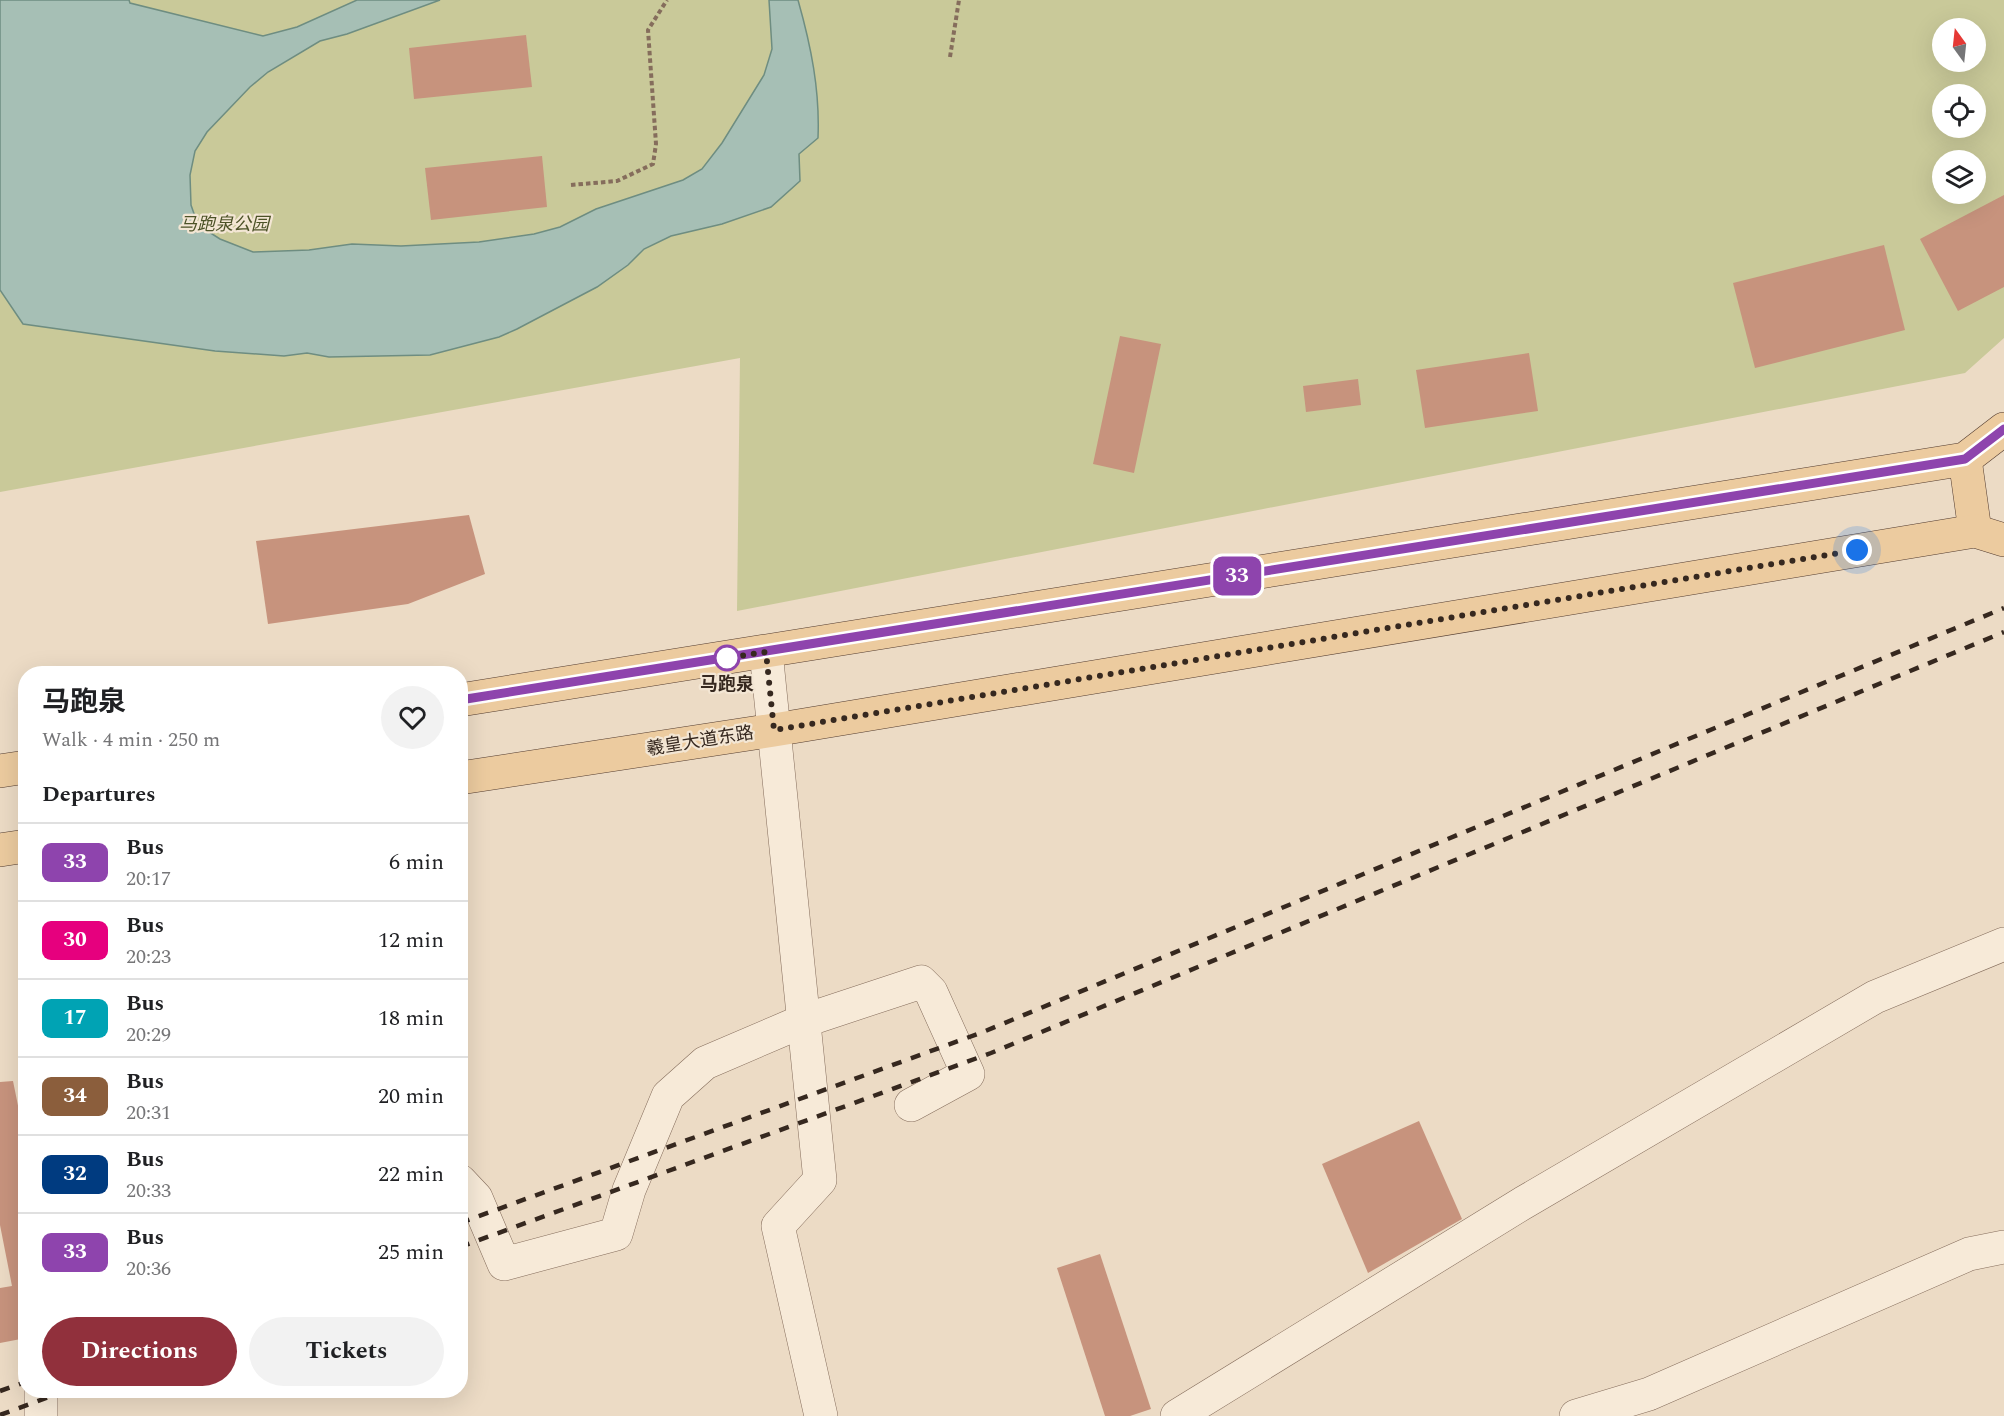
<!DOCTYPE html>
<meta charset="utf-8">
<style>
body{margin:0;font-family:Spectral,"Noto Sans SC",serif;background:#f2f2f2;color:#202124;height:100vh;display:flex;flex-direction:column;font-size:22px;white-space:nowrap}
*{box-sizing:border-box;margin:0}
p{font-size:20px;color:#757577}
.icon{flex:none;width:33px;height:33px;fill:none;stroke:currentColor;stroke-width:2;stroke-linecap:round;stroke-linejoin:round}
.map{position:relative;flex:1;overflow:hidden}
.sheet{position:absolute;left:18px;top:666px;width:450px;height:732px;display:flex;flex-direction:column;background:#fff;border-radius:24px;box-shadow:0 6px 24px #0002}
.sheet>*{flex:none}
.badge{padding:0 12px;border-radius:9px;font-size:21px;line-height:39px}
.needle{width:39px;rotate:345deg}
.tools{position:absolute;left:1932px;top:18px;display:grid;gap:12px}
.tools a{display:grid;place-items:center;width:54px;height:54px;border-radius:50%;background:#fff;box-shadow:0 6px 24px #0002;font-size:30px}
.you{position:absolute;width:30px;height:30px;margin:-15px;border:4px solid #fff;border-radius:50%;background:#1a73e8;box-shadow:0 0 0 9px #1a73e833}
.map>.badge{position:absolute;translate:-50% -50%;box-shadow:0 0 0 3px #fff}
h2{padding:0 24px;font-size:22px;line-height:54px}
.round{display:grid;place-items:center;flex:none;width:63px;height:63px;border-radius:32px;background:#f2f2f2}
.summary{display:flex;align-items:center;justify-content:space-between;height:102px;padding:0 24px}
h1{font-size:28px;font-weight:700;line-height:45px}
.cta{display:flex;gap:12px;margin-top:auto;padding:12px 24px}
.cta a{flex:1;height:69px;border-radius:36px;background:#91303c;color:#fff;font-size:24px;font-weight:700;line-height:69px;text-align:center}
.cta a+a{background:#f2f2f2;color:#202124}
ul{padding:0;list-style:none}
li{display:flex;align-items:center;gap:18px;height:78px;padding:0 24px;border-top:2px solid #e0e0e0}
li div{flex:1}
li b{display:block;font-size:22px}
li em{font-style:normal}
li .badge{min-width:66px;font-weight:700;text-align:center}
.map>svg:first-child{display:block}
</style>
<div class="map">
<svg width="2004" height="1416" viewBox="0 0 2004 1416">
<rect width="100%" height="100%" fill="#ecdbc5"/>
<path fill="#c9c999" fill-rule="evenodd" d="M0 0H2004V338L1965 373 737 611 740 358 0 492ZM1942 28H1976V62H1942ZM1942 94H1976V128H1942ZM1942 160H1976V194H1942Z"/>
<path fill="#a6bfb5" stroke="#6e8d81" stroke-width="1.5" d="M0 0H129L130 3 263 36 297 27 357 0H440L347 34 320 41 268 72 250 87 207 132 195 151 190 175 191 205 198 225 220 239 253 252 309 250 352 244 401 246 479 242 534 234 560 227 596 209 683 180 702 169 722 143 764 75 772 49 769 0H798C811 46 820 90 818 138L799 154 800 181 771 207 722 224 671 236 644 249 628 265 597 287 517 329 499 337 430 355 329 357 307 353 284 356 215 351 23 324 0 290Z"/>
<g fill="#c7937d">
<polygon points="526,35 532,87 414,99 409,48"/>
<polygon points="542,156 547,207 431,220 425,168"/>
<polygon points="2004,195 2004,287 1958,311 1920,239"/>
<polygon points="1884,245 1905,330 1755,368 1733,283"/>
<polygon points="1120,336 1161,344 1134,473 1093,464"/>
<polygon points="1529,353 1538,411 1425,428 1416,370"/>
<polygon points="1358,379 1361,405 1306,412 1303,386"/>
<polygon points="469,515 485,574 408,604 268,624 256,541"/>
<polygon points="13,1081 26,1145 26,1338 0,1343 0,1288 12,1286 0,1225 0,1082"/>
<polygon points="1419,1121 1462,1219 1368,1273 1322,1164"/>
<polygon points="1100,1254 1151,1409 1130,1416 1105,1416 1057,1268"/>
</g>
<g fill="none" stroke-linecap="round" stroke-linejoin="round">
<g stroke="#856d5c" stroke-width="34">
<g id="minor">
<polyline points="766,652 820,1180 778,1226 821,1416"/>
<polyline points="460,1181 476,1198 504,1264 616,1234 629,1190 668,1096 705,1063 803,1021 921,982 931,992 968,1074 911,1105"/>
<polyline points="41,1390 41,1416"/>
<polyline points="1177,1416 1523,1203 1875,997 2004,944"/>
<polyline points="1576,1416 1649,1394 1969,1254 2004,1247"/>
</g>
</g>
<g stroke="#533c30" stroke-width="34">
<g id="major">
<polyline points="1965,459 1975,531"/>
<polyline points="460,700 1965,459 2004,429"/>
<polyline points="0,771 26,767"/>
<polyline points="460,778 774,730 1975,531 2004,540"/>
<polyline points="0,850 26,846"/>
</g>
</g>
<g stroke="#856d5c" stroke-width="4" stroke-dasharray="4.5 3" stroke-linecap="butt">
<polyline points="950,57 959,0"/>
<polyline points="571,185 617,181 653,164 656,144 648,30 667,0"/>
</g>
<use href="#minor" stroke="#f7ead8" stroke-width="33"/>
<use href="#major" stroke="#eccb9f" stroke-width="33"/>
<g stroke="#36281f" stroke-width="4.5" stroke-dasharray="10 10" stroke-linecap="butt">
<polyline points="460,1223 983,1032 2004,608"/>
<polyline points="460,1247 991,1053 2004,632"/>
<polyline points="0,1391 26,1382"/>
<polyline points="0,1415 68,1390"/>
</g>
</g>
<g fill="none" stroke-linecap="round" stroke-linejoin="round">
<g stroke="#fff" stroke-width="14">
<polyline id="line" points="460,700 1965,459 2004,429"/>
</g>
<use href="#line" stroke="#8e44ad" stroke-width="9"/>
<polyline stroke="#36281f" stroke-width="6" stroke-dasharray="0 10.8" points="727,658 719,659 766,652 774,730 1857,550"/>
</g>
<circle fill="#fff" stroke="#8e44ad" stroke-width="3" cx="727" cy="658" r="12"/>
<g text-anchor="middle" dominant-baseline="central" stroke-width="4.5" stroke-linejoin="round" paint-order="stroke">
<g font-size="18" font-style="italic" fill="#4c5227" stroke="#f3e6d4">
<text x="224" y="224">马跑泉公园</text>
</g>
<g font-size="18" font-weight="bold" fill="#36281f" stroke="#f3e6d4">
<text x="727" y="684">马跑泉</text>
</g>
<g font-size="18" fill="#36281f" stroke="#f3e6d4">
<text transform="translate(700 741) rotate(-9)">羲皇大道东路</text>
</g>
</g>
</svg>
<div class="tools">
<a><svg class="needle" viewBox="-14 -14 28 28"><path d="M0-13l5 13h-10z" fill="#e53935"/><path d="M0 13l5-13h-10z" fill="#757577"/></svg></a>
<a><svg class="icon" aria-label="locate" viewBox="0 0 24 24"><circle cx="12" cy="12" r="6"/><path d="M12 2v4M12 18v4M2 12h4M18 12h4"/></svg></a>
<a><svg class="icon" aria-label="layers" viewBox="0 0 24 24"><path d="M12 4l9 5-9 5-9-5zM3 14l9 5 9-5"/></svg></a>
</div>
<div class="you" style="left:1857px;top:550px"></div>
<b class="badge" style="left:1237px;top:576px;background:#8e44ad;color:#fff">33</b>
<section class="sheet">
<div class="summary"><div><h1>马跑泉</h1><p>Walk · 4 min · 250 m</p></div><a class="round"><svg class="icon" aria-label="heart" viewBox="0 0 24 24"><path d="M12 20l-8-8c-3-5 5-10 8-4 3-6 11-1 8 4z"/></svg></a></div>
<h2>Departures</h2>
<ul>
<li><span class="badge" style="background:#8e44ad;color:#fff">33</span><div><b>Bus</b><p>20:17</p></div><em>6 min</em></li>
<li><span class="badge" style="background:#e6007e;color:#fff">30</span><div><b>Bus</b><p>20:23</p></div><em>12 min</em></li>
<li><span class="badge" style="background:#00a3b4;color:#fff">17</span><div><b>Bus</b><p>20:29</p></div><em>18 min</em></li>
<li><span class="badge" style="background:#8b5e3c;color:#fff">34</span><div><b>Bus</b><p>20:31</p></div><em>20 min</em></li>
<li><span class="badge" style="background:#003b80;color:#fff">32</span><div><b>Bus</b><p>20:33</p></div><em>22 min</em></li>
<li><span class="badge" style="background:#8e44ad;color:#fff">33</span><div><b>Bus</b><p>20:36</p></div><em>25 min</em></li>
</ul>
<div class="cta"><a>Directions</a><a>Tickets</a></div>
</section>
</div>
